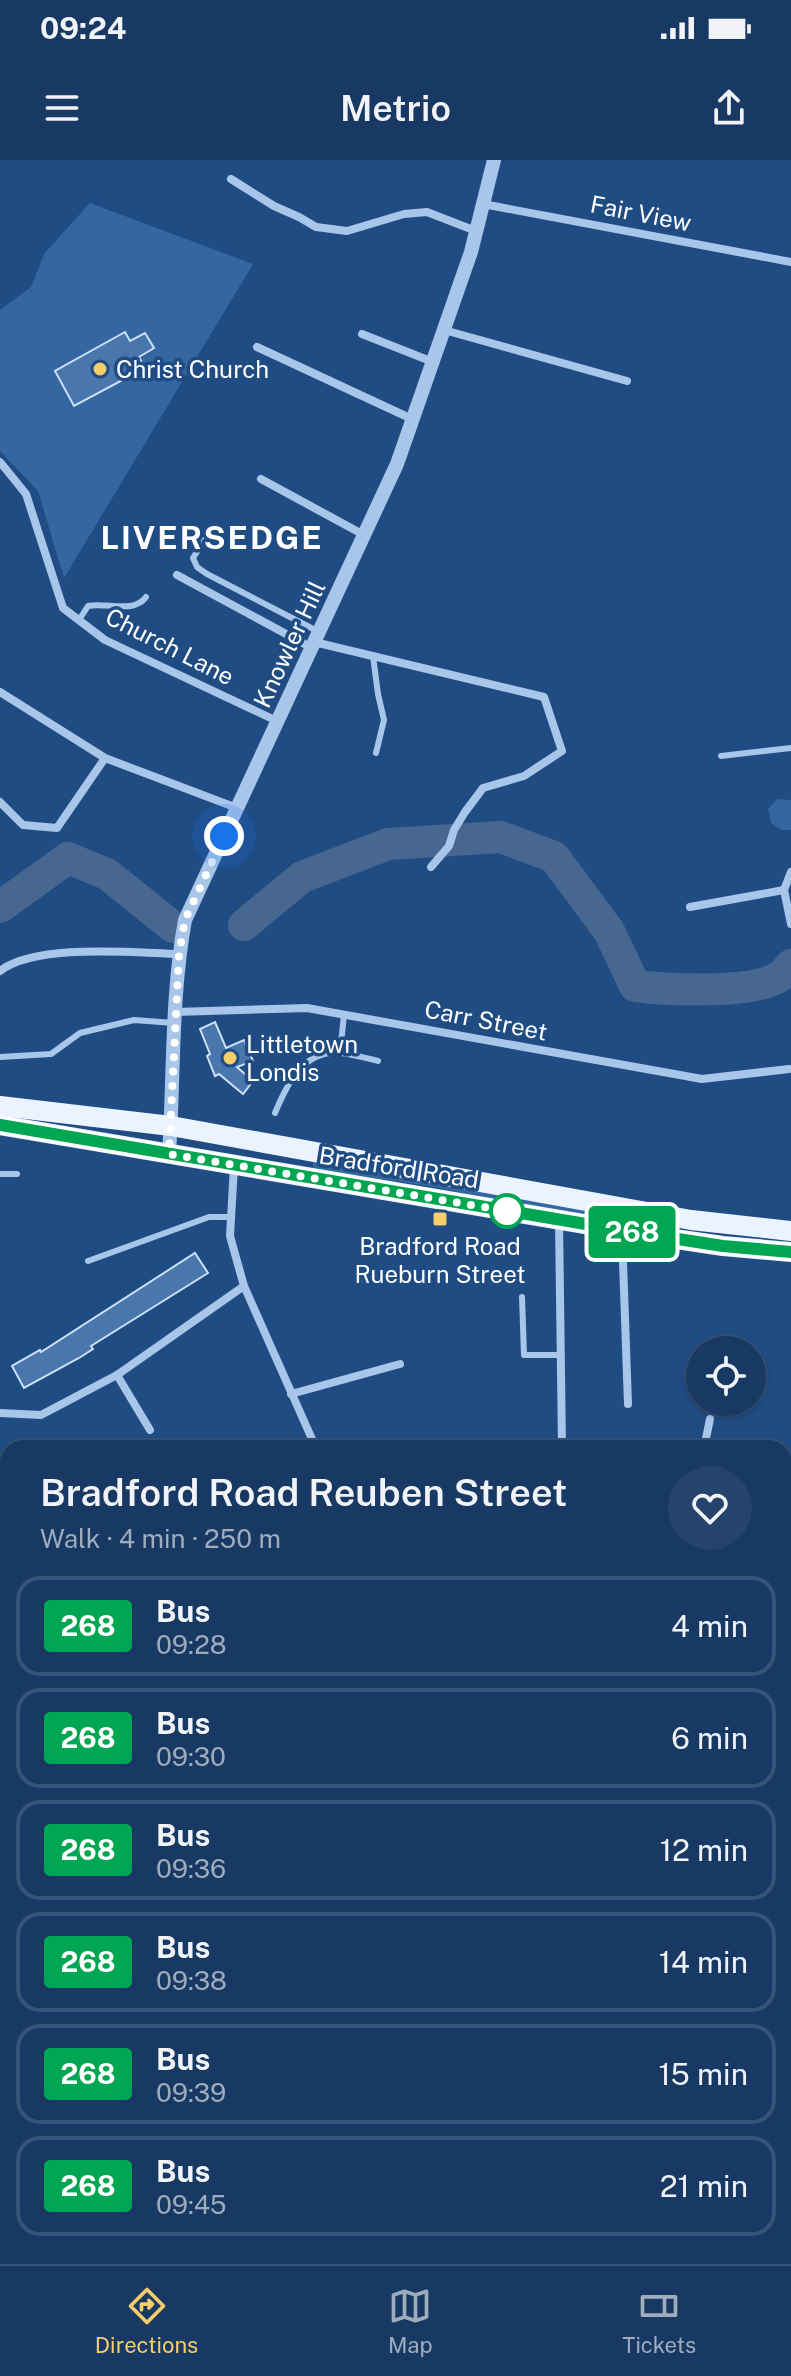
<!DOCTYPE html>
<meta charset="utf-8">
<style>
body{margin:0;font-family:"Public Sans",sans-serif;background:#25446c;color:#f1f3f6;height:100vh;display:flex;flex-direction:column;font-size:30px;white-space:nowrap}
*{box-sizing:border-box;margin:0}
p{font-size:26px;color:#9facbe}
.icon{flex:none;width:44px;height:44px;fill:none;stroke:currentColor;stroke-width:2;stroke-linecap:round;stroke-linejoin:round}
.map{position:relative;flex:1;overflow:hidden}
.drawer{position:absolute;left:0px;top:1280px;width:792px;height:824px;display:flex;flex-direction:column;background:#183963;border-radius:24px 24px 0 0;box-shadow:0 2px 6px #0004,0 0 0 2px #365378}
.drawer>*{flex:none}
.badge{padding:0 16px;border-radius:6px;font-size:28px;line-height:52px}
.tools{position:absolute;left:686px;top:1176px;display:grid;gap:16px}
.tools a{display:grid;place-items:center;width:80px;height:80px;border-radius:50%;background:#183963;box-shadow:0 2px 6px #0004,0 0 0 2px #365378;font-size:40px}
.you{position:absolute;width:40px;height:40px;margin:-20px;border:6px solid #fff;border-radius:50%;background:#1a73e8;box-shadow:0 0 0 12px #1a73e833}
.map>.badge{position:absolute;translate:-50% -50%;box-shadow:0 0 0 4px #fff}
.round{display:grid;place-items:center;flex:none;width:84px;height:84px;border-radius:42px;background:#25446c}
.overview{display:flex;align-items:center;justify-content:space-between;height:136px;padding:0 40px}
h1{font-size:38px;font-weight:600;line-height:60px}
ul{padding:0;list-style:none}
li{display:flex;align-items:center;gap:24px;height:100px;margin:0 16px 12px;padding:0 24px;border:4px solid #365378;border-radius:24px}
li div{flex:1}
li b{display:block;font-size:30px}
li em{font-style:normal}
li .badge{min-width:88px;font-weight:700;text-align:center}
.status{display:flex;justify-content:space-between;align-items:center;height:56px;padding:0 40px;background:#183963;direction:ltr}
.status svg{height:22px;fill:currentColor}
header{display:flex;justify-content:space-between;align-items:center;height:104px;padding:0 40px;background:#183963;font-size:36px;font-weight:600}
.menu{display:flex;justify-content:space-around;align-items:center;height:112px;border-top:2px solid #365378;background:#183963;font-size:22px;color:#9facbe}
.menu a{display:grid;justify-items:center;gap:4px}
.menu .current{color:#f6cd69}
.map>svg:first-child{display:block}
</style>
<div class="status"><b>09:24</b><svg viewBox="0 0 49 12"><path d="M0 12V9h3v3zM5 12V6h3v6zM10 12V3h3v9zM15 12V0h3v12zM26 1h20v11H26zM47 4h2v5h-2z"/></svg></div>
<header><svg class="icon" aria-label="menu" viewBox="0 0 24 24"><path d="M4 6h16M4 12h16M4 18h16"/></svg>Metrio<svg class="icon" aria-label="share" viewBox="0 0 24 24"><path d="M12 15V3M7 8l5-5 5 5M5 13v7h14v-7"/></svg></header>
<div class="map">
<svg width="791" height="2104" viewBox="0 0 791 2104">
<rect width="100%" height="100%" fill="#204c84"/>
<g fill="#3466a1">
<polygon points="90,43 253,104 64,418 38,331 0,291 0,150 31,127 44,94"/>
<polygon points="777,639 791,640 791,670 782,670 771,663 768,649"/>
<polygon points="313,996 637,1057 635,1066 422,1025 313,1009"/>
</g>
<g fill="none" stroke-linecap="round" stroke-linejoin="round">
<g stroke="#476790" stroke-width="32">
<polyline points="0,747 68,698 107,714 173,767"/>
<path d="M244 765 302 717 388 684 501 677 554 697 609 771 635 826C668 830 758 835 783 814 786 812 788 808 791 805"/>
</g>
</g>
<g fill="#4976ac" stroke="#cce0f7" stroke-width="2">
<polygon points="125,172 130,181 145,173 154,188 139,197 145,208 74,246 55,211"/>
<polygon points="215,862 226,888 244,880 253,901 237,907 253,921 243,934 219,914 215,916 207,896 210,894 200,869"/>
<polygon points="195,1093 208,1113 91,1186 93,1189 79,1198 24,1228 12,1206 40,1190 41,1192"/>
</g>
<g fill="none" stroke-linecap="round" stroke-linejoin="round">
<g stroke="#a8c6e9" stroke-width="6">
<polyline points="210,371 193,398 197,407 207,414 319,472"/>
<path d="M79 460 88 446C106 442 134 454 146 437"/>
<polyline points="373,496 378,534 384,560 376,593"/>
<polyline points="721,596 791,588"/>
<polyline points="340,893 344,855"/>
<polyline points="0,897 51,894 80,873 134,860 174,863"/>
<path d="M275 953C287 924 303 890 340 893 352 894 365 898 378 901"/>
<polyline points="0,1014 17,1014"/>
<polyline points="88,1101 209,1057 231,1057"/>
<polyline points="522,1137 524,1195 561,1195"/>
</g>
<g stroke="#a8c6e9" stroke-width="8">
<polyline points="231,19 274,46 299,57 316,67 347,71 404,54 427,52 476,71"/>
<polyline points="483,44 791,102"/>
<polyline points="444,170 627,221"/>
<polyline points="362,174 433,202"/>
<polyline points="257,187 412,259"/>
<polyline points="0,302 26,334 63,448 105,480 277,561"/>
<polyline points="261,319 364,375"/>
<polyline points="177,415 312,488"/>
<polyline points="314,482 544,537 562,591 524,616 483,628 465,652 454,670 449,686 431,707"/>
<polyline points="0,532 105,598 237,648"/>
<polyline points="0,642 23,665 57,668 105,598"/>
<polyline points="791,712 784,730 791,764"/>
<polyline points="690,747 784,730"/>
<path d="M0 811C37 783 133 793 179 794"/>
<polyline points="175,852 307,848 702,919 789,909"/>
<polyline points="234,1006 230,1076 244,1126 316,1288"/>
<polyline points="559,1060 562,1288"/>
<polyline points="622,1073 628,1244"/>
<polyline points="117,1215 150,1270"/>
<polyline points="291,1234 400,1204"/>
<polyline points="0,1253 41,1255 117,1215 244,1126"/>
<polyline points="704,1288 710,1259"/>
<polyline points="784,1379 791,1380"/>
</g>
<path stroke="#a8c6e9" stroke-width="14" d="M169 994C174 916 171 837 185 760L397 304 471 92 494 0"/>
<g stroke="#ebf3fe" stroke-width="20">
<polyline points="0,946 171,966 691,1060 791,1071"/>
<polyline points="0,965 655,1076 723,1086 791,1092"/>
</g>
</g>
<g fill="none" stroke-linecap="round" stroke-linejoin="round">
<g stroke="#fff" stroke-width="18">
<polyline id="line" points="0,965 639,1073 723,1086 791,1092"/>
</g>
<use href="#line" stroke="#00a651" stroke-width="12"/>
<polyline stroke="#fff" stroke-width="8" stroke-dasharray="0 14.4" points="224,676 185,760 179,794 169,994 507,1051"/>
</g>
<g fill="#f6cd69" stroke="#204c84" stroke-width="3">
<circle cx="100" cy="209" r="8"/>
<circle cx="230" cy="898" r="8"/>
<rect x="432" y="1051" width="16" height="16" rx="4"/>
</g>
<circle fill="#fff" stroke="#00a651" stroke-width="4" cx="507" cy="1051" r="16"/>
<g text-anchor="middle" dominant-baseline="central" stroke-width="7" stroke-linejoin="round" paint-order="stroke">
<g font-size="24" fill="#fff" stroke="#204c84">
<text transform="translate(641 53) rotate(11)">Fair View</text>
<text transform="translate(289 484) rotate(-65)">Knowler Hill</text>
<text transform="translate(170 486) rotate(27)">Church Lane</text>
<text transform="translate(486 860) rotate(11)">Carr Street</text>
<text transform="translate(399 1007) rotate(9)">Bradford Road</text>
</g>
<g font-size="24" fill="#fff" stroke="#204c84" text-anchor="start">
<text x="116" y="209">Christ Church</text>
<text x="246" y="884">Littletown<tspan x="246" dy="28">Londis</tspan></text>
<text x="440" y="1086" text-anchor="middle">Bradford Road<tspan x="440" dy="28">Rueburn Street</tspan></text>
</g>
<g font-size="32" font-weight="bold" letter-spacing="2" fill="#fff" stroke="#204c84">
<text x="212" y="377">LIVERSEDGE</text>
</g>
</g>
</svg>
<div class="tools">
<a><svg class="icon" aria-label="locate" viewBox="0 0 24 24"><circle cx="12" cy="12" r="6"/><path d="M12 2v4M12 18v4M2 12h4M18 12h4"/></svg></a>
</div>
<div class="you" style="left:224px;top:676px"></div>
<b class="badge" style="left:632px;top:1072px;background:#00a651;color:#fff">268</b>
<section class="drawer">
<div class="overview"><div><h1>Bradford Road Reuben Street</h1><p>Walk · 4 min · 250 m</p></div><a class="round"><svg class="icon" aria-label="heart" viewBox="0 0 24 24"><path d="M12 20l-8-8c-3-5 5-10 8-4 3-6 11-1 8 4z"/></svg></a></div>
<ul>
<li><span class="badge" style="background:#00a651;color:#fff">268</span><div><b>Bus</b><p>09:28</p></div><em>4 min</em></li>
<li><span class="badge" style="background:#00a651;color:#fff">268</span><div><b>Bus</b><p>09:30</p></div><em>6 min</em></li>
<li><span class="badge" style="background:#00a651;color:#fff">268</span><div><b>Bus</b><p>09:36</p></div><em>12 min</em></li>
<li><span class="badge" style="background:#00a651;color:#fff">268</span><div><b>Bus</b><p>09:38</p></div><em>14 min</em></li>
<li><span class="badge" style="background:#00a651;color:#fff">268</span><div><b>Bus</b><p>09:39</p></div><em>15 min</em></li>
<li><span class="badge" style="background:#00a651;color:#fff">268</span><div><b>Bus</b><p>09:45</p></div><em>21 min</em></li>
</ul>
</section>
</div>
<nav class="menu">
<a class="current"><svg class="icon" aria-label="directions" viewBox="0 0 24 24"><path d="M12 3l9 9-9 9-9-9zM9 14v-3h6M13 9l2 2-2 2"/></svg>Directions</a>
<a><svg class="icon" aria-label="map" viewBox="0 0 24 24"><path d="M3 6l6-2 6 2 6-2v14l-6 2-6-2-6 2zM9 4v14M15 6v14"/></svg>Map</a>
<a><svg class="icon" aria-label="tickets" viewBox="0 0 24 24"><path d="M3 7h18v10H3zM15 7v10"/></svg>Tickets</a>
</nav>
